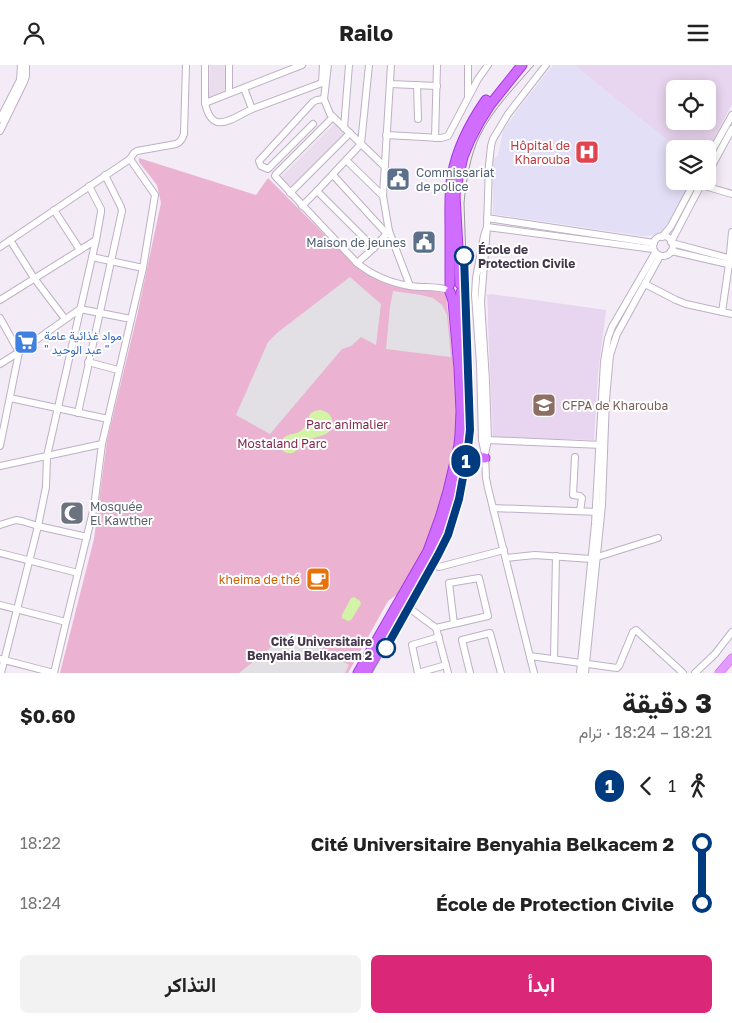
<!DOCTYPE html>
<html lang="ar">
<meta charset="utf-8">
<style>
body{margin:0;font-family:"Golos Text",Vazirmatn,sans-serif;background:#f2f2f2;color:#222;direction:rtl;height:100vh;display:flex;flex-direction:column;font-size:19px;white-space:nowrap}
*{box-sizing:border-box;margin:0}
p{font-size:16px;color:#767676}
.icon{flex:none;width:28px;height:28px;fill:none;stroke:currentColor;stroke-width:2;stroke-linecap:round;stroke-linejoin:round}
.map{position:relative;height:608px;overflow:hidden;direction:ltr}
.side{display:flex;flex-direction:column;background:#fff;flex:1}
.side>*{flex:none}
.badge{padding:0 10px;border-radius:16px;font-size:18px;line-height:32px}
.controls{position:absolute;left:666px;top:15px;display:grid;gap:10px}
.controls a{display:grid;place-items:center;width:50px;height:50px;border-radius:8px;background:#fff;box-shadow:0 2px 12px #0003;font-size:25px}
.map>.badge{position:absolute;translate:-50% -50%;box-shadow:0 0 0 2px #fff}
.legs{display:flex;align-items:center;gap:8px;height:55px;padding:0 20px;font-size:16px}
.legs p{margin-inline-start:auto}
.headline{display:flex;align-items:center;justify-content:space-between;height:85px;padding:0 20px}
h1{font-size:28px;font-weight:700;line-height:38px}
.primary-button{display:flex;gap:10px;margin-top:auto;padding:10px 20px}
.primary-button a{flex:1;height:58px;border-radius:8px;background:#db2777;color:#fff;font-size:20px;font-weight:700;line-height:58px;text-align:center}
.primary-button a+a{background:#f2f2f2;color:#222}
ul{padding:0 20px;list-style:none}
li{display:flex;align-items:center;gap:18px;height:60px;font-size:19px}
li i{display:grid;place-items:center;width:8px;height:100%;margin:0 6px;background:currentColor}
li i::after{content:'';width:12px;height:12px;margin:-6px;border:4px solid;border-radius:50%;background:#fff}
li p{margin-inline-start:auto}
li:first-child i{background:linear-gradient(#0000 50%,currentColor 0)}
li:last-child i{background:linear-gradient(currentColor 50%,#0000 0)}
header{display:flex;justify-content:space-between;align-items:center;height:65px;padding:0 20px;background:#fff;font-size:22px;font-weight:700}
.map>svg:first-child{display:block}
</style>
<header><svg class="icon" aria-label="menu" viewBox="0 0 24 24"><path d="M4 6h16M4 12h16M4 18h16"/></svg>Railo<svg class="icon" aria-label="person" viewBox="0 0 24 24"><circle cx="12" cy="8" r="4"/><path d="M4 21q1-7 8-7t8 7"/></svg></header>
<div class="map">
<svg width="732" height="608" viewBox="0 0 732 608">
<rect width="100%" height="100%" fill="#f3ebf6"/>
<g fill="#e9ddee">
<polygon points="210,0 228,0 227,25 209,32"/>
<polygon points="336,57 347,68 292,123 281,112"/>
</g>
<g fill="#e8d5ef" fill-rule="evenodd">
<path d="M574 0H732V39L708 85V84H678ZM675 24H708V56H675Z"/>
<polygon points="491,229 606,245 598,308 594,375 493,372 488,258 488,244 487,230"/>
</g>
<polygon fill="#e2dff6" points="553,0 574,0 678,84 675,84 675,116 691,116 665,163 661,167 649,171 642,171 493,149 493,96 495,92 498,91 503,66 519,43"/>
<polygon fill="#ebb3d1" points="139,93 256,130 268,113 356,201 393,220 446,228 456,327 457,352 454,387 447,420 426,485 402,526 388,536 348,608 60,608 94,474 107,376 137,251 161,138 157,120 139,97"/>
<g fill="#e3e0e5">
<polygon points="350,212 381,239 376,280 361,272 351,281 342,284 270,369 236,350 268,277 277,268"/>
<polygon points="393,226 421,230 433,233 442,240 447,250 451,292 386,284 390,242"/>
<polygon points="289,568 298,569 349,600 345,608 239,608"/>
</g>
<g fill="#d3f3a7">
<path d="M321 345C327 347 331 349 332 355 335 373 315 370 307 376 298 382 295 393 283 386L281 378C285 366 295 372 303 364 311 355 305 346 321 345Z"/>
<polygon points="354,532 360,536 361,539 351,555 348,556 342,553 342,550 351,533"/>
</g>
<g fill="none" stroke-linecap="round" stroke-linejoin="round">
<g stroke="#beb0c5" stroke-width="8">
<g id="minor">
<polyline points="205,0 205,38 302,0"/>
<polyline points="328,0 324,34 330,49 384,101"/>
<polyline points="391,0 383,131 389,166 410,221"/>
<polyline points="546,0 508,49 493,74 491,81 489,100 487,162 653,184"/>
<polyline points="390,19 437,21"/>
<polyline points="417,20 418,54"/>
<polyline points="244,23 252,44 322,18 323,0"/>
<polyline points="229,28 229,0"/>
<polyline points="468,31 468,0"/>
<path d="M205 38C212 71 231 54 252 44"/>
<path d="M333 52 276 109 275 111 357 198C372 210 391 218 410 221 423 223 436 221 449 225"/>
<polyline points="0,54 20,15 21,0"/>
<polyline points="313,59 268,104 261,101 259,96 313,37 317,35 324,34"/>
<polyline points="344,63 349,0"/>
<polyline points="0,66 24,17 26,11 26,0"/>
<polyline points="386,70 441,73 448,71 478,14 488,0"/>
<polyline points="435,73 437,0"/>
<polyline points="708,93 732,50"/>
<path d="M130 94 134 88 137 86 176 79C181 77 182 74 184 69L186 0"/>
<polyline points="346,95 383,131"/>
<polyline points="708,108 732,64"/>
<polyline points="333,110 387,169"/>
<polyline points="701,120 732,129"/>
<polyline points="317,126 374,183"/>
<polyline points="290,128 350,68"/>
<polyline points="302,141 317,126 361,79 369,0"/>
<polyline points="54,145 80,185"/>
<polyline points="487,153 654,178"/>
<polygon points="487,162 481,237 486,316 488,375 485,389 482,375 480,299 475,230 476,213 484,171"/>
<circle cx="663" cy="181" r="10"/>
<polyline points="662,172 671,161 695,116"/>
<polyline points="10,175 34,213 65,254"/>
<polyline points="671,177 703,116"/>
<polyline points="672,178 732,194"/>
<polyline points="0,182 130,94 155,130 143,203 102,379 94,442 66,557 54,608"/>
<polyline points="671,186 732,200"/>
<polyline points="92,192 143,203"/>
<polyline points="357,198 374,183 389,166"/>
<polyline points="645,219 676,235 686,239 732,249"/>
<polyline points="0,235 96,175"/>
<polyline points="722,247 729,199 732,167"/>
<polyline points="0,253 19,287 0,381"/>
<polyline points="88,297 118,305"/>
<polyline points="0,299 19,287 80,244 131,254"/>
<polyline points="10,333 108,354"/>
<polyline points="78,348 122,146 121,142 105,110"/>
<polyline points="488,375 602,380"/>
<polyline points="485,390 486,413 488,423 534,608"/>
<polyline points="575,392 573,430 580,431 582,433 580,446"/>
<polyline points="0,401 102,379"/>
<polyline points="493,443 599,447"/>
<polyline points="0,460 16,455 22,456 38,461 87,472"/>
<polyline points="0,488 78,508"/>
<polyline points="506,493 535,490 591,494 658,473"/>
<polyline points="439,502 504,485"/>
<polyline points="0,540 66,557"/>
<polyline points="405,540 436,563 448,608"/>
<polyline points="436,563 488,551 479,513 449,518 454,559"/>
<polyline points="530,591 617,603 619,601 633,567 636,565 683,608"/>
<polyline points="0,594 54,608"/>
<polyline points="554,594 556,491"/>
<polyline points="1,608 38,461 46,422 47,391 96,175 101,147 101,144 89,121"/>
<polyline points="418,608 412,580 439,572"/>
<polyline points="418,608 446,600"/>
<polyline points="470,608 462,575 490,568 501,608"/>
<polyline points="580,608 595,459 604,297 608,273 612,262 655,188"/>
<polyline points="585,608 602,440 606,334 610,290 617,269 660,191"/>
<polyline points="695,608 715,589 732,567"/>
</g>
</g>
<g stroke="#c367e8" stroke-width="9">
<polyline id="major" points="719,608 732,593"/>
</g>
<g stroke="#a638e3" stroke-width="11">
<g id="highway">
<path d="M450 219C450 200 450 180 450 161 450 145 449 128 452 111 457 83 470 58 486 35"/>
<polyline points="460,219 455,130 458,113 463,92 470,75 480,56 490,40 522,0"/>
<polyline points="461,227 460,236 462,270"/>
<polyline points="462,391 485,393"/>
<polyline points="358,608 428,486 440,453 448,426 459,380 460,369 461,346 459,304 453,236 450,227"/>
<polyline points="366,608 405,540 433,488 447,454 458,412"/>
</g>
</g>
<use href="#minor" stroke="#fff" stroke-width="6"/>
<use href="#major" stroke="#e39bff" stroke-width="8"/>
<use href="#highway" stroke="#d06dff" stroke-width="9"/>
<path stroke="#9a9a9a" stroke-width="1" d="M372 608 438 490 448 470 459 434 472 365 464 138C466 117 470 90 480 70 493 44 515 22 534 0"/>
</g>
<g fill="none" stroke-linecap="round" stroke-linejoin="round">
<g stroke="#fff" stroke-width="11">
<polyline id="line-1" points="386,583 438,490 448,470 459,434 467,391 470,365 464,191"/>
</g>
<use href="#line-1" stroke="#003b80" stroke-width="8"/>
</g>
<defs>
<g id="hospital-square" transform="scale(1.25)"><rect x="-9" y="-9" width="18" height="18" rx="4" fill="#e0444e" stroke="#fff"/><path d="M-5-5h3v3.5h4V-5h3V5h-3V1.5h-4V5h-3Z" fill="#fff"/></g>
<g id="civic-square" transform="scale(1.25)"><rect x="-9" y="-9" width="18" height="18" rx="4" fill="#5c6f8a" stroke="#fff"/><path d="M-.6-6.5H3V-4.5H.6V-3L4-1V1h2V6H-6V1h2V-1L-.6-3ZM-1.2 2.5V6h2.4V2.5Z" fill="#fff"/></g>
<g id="supermarket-square" transform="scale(1.25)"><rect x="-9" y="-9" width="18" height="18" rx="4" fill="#3f7fe0" stroke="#fff"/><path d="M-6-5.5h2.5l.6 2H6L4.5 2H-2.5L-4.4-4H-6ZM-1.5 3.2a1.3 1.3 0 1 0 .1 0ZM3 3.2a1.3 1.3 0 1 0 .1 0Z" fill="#fff"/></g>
<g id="university-square" transform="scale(1.25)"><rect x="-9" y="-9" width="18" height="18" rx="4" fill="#8d6e63" stroke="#fff"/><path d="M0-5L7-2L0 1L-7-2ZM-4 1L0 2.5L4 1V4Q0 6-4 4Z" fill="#fff"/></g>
<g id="mosque-square" transform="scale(1.25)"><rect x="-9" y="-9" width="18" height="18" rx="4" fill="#6b7280" stroke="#fff"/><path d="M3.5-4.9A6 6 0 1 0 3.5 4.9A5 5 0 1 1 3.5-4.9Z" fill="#fff"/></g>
<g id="cafe-square" transform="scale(1.25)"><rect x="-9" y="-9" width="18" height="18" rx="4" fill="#e8710a" stroke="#fff"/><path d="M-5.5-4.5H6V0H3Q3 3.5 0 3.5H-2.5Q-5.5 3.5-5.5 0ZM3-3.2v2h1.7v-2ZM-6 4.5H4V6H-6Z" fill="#fff"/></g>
</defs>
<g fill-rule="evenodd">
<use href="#hospital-square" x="587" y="87"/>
<use href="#civic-square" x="398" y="114"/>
<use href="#civic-square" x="424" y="177"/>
<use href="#supermarket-square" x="26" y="277"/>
<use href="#university-square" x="544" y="340"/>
<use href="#mosque-square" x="72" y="448"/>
<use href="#cafe-square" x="318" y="514"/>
</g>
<g fill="#fff" stroke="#003b80" stroke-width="2.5">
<circle cx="464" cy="191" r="9"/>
<circle cx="386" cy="583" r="9"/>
</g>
<g text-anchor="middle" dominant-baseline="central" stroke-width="4" stroke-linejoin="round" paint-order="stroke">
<g font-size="12" fill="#be3a42" stroke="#fff" text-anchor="end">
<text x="570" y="80">Hôpital de<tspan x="570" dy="14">Kharouba</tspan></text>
</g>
<g font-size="12" fill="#4e5e75" stroke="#fff" text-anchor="start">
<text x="416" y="107">Commissariat<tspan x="416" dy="14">de police</tspan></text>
<text x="406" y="177" text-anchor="end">Maison de jeunes</text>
</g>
<g font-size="12" font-weight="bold" fill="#44384b" stroke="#fff" text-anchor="start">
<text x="478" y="184">École de<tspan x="478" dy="14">Protection Civile</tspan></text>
<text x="372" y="576" text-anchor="end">Cité Universitaire<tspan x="372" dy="14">Benyahia Belkacem 2</tspan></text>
</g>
<g font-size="12" fill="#366cbe" stroke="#fff" text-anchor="start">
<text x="44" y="270">مواد غذائية عامة<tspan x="44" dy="14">" عبد الوحيد "</tspan></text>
</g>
<g font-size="12" fill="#785e54" stroke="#fff" text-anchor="start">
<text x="562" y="340">CFPA de Kharouba</text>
</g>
<g font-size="12" fill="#802849" stroke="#fff">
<text x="347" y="359">Parc animalier</text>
<text x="282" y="378">Mostaland Parc</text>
</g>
<g font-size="12" fill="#5b616d" stroke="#fff" text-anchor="start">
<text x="90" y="441">Mosquée<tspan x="90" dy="14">El Kawther</tspan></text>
</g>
<g font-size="12" fill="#c56008" stroke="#fff" text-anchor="end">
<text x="300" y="514">kheima de thé</text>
</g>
</g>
</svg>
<div class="controls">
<a><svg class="icon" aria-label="locate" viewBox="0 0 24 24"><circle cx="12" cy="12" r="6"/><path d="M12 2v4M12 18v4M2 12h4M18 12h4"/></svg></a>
<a><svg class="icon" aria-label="layers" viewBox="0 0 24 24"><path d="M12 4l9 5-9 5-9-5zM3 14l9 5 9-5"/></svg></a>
</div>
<b class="badge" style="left:466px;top:396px;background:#003b80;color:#fff">1</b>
</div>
<section class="side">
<div class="headline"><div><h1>3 دقيقة</h1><p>18:21 – 18:24 · ترام</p></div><b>$0.60</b></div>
<div class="legs"><svg class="icon" aria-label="walk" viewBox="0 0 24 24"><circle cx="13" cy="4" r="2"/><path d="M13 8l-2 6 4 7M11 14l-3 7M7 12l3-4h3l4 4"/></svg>1<svg class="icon" aria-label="back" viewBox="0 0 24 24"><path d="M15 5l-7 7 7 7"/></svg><b class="badge" style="background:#003b80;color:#fff">1</b></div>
<ul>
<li><i style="color:#003b80"></i><b>Cité Universitaire Benyahia Belkacem 2</b><p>18:22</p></li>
<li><i style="color:#003b80"></i><b>École de Protection Civile</b><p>18:24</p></li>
</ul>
<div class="primary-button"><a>ابدأ</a><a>التذاكر</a></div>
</section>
